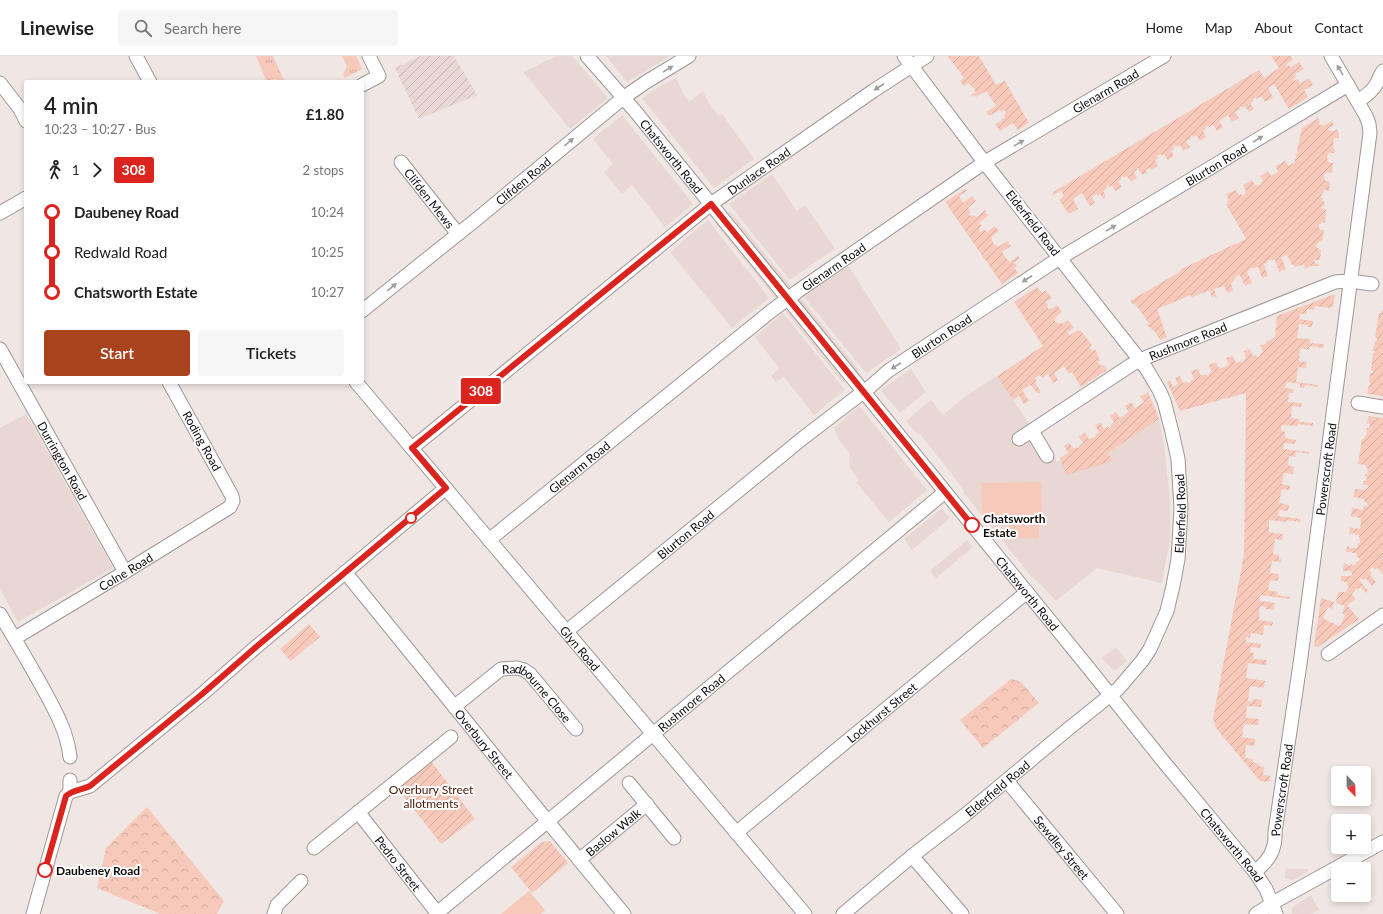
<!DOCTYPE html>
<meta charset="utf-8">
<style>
body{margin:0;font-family:Lato,sans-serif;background:#f6f6f6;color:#222;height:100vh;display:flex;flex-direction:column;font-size:15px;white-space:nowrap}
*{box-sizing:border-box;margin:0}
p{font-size:13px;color:#767676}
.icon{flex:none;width:22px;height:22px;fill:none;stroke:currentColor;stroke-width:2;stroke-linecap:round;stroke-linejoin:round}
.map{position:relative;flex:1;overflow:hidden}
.sheet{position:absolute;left:24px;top:24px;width:340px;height:304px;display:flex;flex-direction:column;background:#fff;border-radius:4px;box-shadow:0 2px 6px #0003}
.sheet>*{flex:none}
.badge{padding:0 8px;border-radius:3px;font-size:14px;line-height:26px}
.needle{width:26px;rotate:158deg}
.buttons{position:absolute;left:1331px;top:710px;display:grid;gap:8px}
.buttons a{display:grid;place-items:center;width:40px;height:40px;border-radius:4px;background:#fff;box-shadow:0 2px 6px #0003;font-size:20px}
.map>.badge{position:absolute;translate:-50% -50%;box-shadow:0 0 0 2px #fff}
.legs{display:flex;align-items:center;gap:6px;height:44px;padding:0 20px;font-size:13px}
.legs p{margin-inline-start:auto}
.head{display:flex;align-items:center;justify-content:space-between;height:68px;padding:0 20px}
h1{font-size:22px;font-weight:600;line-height:30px}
.action{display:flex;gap:8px;margin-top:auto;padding:8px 20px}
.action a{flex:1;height:46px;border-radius:4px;background:#a9431d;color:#fff;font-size:16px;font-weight:600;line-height:46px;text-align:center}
.action a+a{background:#f6f6f6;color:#222}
ul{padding:0 20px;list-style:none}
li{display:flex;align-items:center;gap:14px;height:40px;font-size:15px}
li i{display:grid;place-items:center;width:6px;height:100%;margin:0 5px;background:currentColor}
li i::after{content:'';width:10px;height:10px;margin:-5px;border:3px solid;border-radius:50%;background:#fff}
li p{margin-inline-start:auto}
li:first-child i{background:linear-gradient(#0000 50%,currentColor 0)}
li:last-child i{background:linear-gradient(currentColor 50%,#0000 0)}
header{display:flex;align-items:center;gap:24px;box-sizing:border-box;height:56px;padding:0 20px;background:#fff;border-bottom:1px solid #e0e0e0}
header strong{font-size:19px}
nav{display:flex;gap:22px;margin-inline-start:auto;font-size:14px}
.search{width:280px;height:36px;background:#f6f6f6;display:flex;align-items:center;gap:10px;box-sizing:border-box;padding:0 14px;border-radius:4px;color:#767676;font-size:15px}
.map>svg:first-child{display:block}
</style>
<header>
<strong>Linewise</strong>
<div class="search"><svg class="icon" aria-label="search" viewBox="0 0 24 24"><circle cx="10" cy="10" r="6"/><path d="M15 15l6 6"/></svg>Search here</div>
<nav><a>Home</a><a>Map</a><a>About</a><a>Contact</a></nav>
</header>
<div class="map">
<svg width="1383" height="858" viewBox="0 0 1383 858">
<defs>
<pattern id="industrial-furrows" width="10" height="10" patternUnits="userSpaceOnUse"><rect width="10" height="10" fill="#e8d7d2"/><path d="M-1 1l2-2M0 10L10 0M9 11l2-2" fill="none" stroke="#c6b7b3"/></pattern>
<pattern id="grass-tufts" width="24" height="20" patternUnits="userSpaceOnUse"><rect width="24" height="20" fill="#f6c9ba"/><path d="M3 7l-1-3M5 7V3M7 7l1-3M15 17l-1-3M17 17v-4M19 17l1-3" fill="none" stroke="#d2ab9f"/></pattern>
<pattern id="park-crowns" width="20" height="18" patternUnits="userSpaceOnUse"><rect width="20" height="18" fill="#f6c9ba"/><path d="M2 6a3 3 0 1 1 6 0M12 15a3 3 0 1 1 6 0" fill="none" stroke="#d2ab9f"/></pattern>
<pattern id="garden-furrows" width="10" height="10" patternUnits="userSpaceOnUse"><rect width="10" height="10" fill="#f6c9ba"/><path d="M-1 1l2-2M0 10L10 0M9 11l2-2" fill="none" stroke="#d2ab9f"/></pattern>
</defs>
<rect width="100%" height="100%" fill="#f0e7e4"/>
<g fill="#e8d7d2">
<polygon points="557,0 572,0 608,42 570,73 523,16"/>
<polygon points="606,0 670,0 627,26"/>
<polygon points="676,22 684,39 689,46 703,35 712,53 713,52 718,60 722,58 754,103 714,132 642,42 657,32"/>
<polygon points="622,59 693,148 665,171 632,129 622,138 604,116 613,108 593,83"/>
<polygon points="772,118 797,155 805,149 835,193 791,223 789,223 729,148"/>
<polygon points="730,155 859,314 843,327 715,167"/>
<polygon points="708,164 769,242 732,272 670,196"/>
<polygon points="848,210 850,212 901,293 866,317 804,241"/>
<polygon points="783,257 845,334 814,359 784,321 776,326 771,320 779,312 755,281"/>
<polygon points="911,313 926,336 900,357 881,334"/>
<polygon points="997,320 1028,366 1029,370 1025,385 1032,386 1043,403 1054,399 1057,406 1061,404 1066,418 1108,397 1159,363 1164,388 1170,446 1170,482 1162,527 1097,512 1056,545 1047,535 1030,519 963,436 964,435 951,417 920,378 918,379 906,365 931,344 943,359 966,340"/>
<polygon points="859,350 927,434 889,466 856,426 859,424 850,412 849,397 839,384 834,372"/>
<polygon points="26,358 113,512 18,566 0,533 0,372"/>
<polygon points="941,453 942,453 950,462 912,494 904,483"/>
<polygon points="967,484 973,491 936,522 930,515"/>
<polygon points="1116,591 1127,605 1115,614 1112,613 1102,602"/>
<polygon points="1286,812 1291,813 1308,813 1308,815 1293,824 1285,823"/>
<polygon points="1311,839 1319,854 1311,858 1292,858 1292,852"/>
</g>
<polygon fill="url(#industrial-furrows)" points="420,0 454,0 477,39 419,63 395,12"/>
<g fill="url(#grass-tufts)">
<polygon points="256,0 273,0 284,24 279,26 278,24 274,23 270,26 267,26"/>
<polygon points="342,0 356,0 362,13 345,22 343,19 347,10"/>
</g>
<g fill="url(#park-crowns)">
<polygon points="1011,623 1021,626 1039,647 983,692 960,664"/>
<polygon points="147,751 224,845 217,858 160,858 97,832 106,792"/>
</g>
<g fill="url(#garden-furrows)">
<polygon points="950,0 979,0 996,29 1005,25 1029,67 1018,74 1013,67 1000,75 995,68 1002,65 1001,64 1005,62 1004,59 1006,57 1005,54 1001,56 1000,54 989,60 986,56 996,50 986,35 976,41 974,39 972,41 971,39 976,36 974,34 975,33 968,27 964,30 960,25 964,22 961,18 961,16 960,16 948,1"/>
<polygon points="1271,0 1291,0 1293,4 1286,8 1287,10 1289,9 1290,11 1299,6 1304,13 1295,18 1296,21 1293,23 1294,25 1298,23 1300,28 1309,22 1313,29 1304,34 1308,41 1289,53 1274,28 1268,32 1273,41 1265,46 1261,40 1257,43 1256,41 1253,43 1254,45 1250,47 1254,53 1249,56 1245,50 1242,52 1241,50 1239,51 1240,53 1235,56 1239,62 1232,66 1228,59 1219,65 1223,71 1217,75 1213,69 1209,71 1208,70 1205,71 1206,73 1203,75 1206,81 1200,85 1196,79 1193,81 1192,79 1190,80 1191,82 1186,85 1190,91 1183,95 1180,89 1176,91 1175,89 1173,91 1174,93 1171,95 1174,100 1168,104 1164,98 1162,100 1161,98 1157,100 1158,102 1155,104 1158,110 1151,114 1149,112 1146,114 1147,117 1142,119 1138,112 1137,112 1137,114 1134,116 1137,122 1131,126 1127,120 1124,122 1123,120 1121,122 1121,123 1118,126 1122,131 1115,135 1112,129 1109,131 1108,129 1107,130 1107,132 1103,135 1106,141 1103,143 1100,138 1098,140 1097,138 1093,140 1091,139 1095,147 1090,150 1082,137 1073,143 1078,153 1069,158 1059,144 1064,140 1061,135 1052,140 1051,139 1054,138 1053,136 1259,14 1264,22 1279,12"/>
<polygon points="1318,62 1320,66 1319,67 1320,70 1322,68 1323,70 1332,65 1334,69 1328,73 1329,75 1331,74 1333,76 1337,73 1339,77 1339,82 1334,82 1333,92 1335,93 1334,97 1329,97 1327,101 1328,106 1333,107 1332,117 1327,116 1326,118 1324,118 1324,123 1325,123 1325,125 1330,126 1329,135 1324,134 1323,137 1322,137 1321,142 1323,142 1322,145 1325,146 1324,150 1322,150 1321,152 1326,154 1325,167 1321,166 1321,168 1319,168 1319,172 1320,172 1320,174 1324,174 1322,186 1319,185 1319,187 1317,187 1316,191 1318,192 1318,193 1321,194 1320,204 1315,204 1314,205 1315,206 1315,208 1319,208 1319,210 1309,210 1309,211 1305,213 1304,208 1295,211 1294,209 1292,209 1287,199 1281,201 1286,213 1279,216 1275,204 1268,204 1268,206 1264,208 1268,220 1262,222 1258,211 1250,213 1250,214 1247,215 1252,227 1245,230 1240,219 1235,221 1236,222 1234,223 1234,225 1231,227 1233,235 1227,237 1224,230 1214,233 1217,241 1215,242 1215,240 1212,241 1210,234 1192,241 1191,239 1157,253 1167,281 1160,284 1154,274 1153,275 1150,271 1149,271 1147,269 1149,267 1134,247 1132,248 1130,245 1181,215 1181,213 1246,183 1226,148 1228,147 1227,145 1229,144 1226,138 1236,134 1239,139 1241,138 1243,141 1246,135 1243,129 1252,124 1255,129 1257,129 1258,130 1262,128 1261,126 1263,125 1260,120 1268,115 1271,120 1278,116 1276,110 1285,105 1289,110 1295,106 1294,103 1297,101 1295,98 1298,97 1297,94 1302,72"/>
<polygon points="965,133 967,135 959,140 963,147 972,140 976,145 968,152 970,154 969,155 971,157 969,158 970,160 974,159 976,162 985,154 986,155 985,157 989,159 979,167 982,170 979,172 980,174 979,175 981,176 984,173 987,176 995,170 999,175 991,181 994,189 995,188 998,191 1007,185 1011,190 1002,196 1005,201 1010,206 1018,200 1020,202 1013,207 1014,208 1015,207 1017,210 1014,212 1018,217 1002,228 945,146"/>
<polygon points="1037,231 1042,237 1046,234 1052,242 1046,246 1048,249 1047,251 1048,253 1050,252 1051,253 1057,249 1062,256 1054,263 1056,267 1057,266 1059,268 1061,266 1062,268 1068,264 1074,272 1068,276 1069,280 1078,274 1079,275 1080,274 1092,289 1089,291 1092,295 1095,293 1098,298 1097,299 1100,304 1098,306 1101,310 1103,309 1107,314 1081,331 1072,316 1069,318 1064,310 1054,317 1058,324 1053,327 1048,318 1042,322 1040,319 1035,322 1037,325 1035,327 1041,336 1038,338 1031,329 1022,334 1029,345 1024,348 1019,340 1013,344 997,320 1043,290 1014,246"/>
<polygon points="1335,238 1333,250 1329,252 1315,250 1314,254 1307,253 1307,258 1300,258 1299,263 1313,265 1312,271 1308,271 1308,269 1299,268 1297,282 1310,283 1310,287 1324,288 1323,292 1310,290 1309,294 1300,292 1299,305 1307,306 1306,312 1298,311 1296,326 1318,329 1318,331 1305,329 1304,332 1300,332 1300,328 1287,326 1285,332 1294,333 1293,337 1289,337 1288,346 1302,347 1301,351 1292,350 1291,362 1299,363 1299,366 1313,367 1313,370 1298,368 1298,370 1281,369 1281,375 1285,376 1285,382 1296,384 1295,388 1284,387 1283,393 1309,396 1309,398 1296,396 1295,401 1289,400 1288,409 1294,411 1293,418 1284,417 1282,428 1290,430 1290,434 1282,433 1279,447 1289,449 1288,455 1279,454 1278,460 1301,463 1300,466 1286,464 1286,466 1269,464 1269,476 1283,478 1282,484 1275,483 1273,498 1279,499 1279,503 1281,503 1281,506 1272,505 1270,517 1279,518 1278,525 1270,524 1268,534 1278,536 1277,539 1290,541 1290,543 1260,539 1260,545 1275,547 1274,554 1266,553 1266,551 1260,550 1259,564 1273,566 1272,570 1264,569 1263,579 1251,577 1250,582 1246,581 1246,586 1261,588 1260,592 1251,591 1250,596 1254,597 1253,603 1267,604 1266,609 1248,607 1246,622 1265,625 1264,632 1250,630 1248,645 1252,646 1253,643 1262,644 1261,651 1247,650 1246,662 1259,663 1258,669 1244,668 1242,681 1255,683 1254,690 1246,689 1245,702 1253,703 1253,706 1259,708 1259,710 1264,711 1263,719 1270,720 1269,726 1260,725 1216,672 1213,662 1244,499 1246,337 1180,355 1167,326 1170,324 1173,331 1178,328 1175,322 1180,320 1183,327 1187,325 1188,327 1191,326 1191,324 1194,323 1191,315 1198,313 1201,320 1206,318 1207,320 1209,319 1209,317 1212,316 1209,309 1216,306 1219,313 1229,309 1226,302 1233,300 1236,307 1241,305 1242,307 1244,306 1243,304 1246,303 1244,295 1250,293 1253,300 1256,299 1257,301 1260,300 1260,298 1263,296 1260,289 1266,288 1266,286 1275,281 1277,260"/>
<polygon points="1382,254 1383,254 1383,340 1367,338 1369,329 1371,329 1371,327 1369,326 1370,317 1373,317 1373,315 1371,314 1373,297 1375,297 1375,295 1373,294 1375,285 1377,285 1377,282 1375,282 1379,257 1381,257"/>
<polygon points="1147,334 1159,363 1108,397 1112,405 1066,419 1060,402 1068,397 1064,390 1069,387 1074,393 1077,391 1078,392 1080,391 1079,390 1083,387 1079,381 1085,376 1089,383 1093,381 1094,382 1096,380 1095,379 1099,376 1095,370 1100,366 1104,373 1108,370 1109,372 1111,370 1111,369 1114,366 1110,360 1116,356 1120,362 1123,360 1124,361 1125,361 1124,359 1129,356 1125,350 1131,346 1135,352 1144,346 1140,340 1147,337"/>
<path d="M1369 360 1383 362V501L1382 502 1383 504V518L1377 512 1375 514 1373 511 1369 514 1372 517 1370 519 1376 526 1372 530 1366 523 1363 524 1361 522 1359 523 1368 535 1366 537 1361 531 1358 533 1357 532 1352 538 1356 543 1347 549 1359 563 1318 591 1314 590 1321 542 1334 546 1332 553 1328 551 1323 561C1325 565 1334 567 1339 570L1341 569 1345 559 1342 557 1345 550 1336 547 1337 539H1338V536H1346L1349 530 1347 529V526L1341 525V520H1351L1352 518 1351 515H1343L1344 507 1350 510 1351 508 1355 509 1356 506 1359 505 1360 502 1356 501 1357 497H1352L1350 495 1349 496H1346L1347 490H1349V492H1357L1358 487H1360L1359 479H1355V477L1349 478 1350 471 1355 473 1356 472 1360 473 1361 462H1357V460L1351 461 1352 452 1363 454V451L1367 450 1368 448 1364 445V443L1354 441 1355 433 1365 434 1366 432H1368V429H1363L1364 425H1366L1367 421 1365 420V418H1367L1368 413 1366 412V409L1358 408 1362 383H1364L1365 380H1366L1367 372H1369L1370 368 1367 367Z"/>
<polygon points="309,568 320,581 291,605 280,593"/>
<polygon points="431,705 475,763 441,788 398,733"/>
<polygon points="550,785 568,807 532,837 511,811 542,786"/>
</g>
<g fill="#f6c9ba">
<polygon points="1041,426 1042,459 982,460 981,427"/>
<polygon points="1007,465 1039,465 1039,482 1007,483"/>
<polygon points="529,835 545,854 541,858 501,858"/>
</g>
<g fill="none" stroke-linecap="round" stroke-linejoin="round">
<g stroke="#9f9794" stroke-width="15">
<g id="minor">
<polyline points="136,0 150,26"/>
<path id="s1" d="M587 0 635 55 1087 610 1163 705 1255 816 1266 833 1276 858"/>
<polyline points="0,27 20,53 26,65"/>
<polyline points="362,29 379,20 369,0"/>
<path d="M1358 45C1366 40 1373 35 1377 27 1379 22 1380 19 1383 15"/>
<path id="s2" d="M401 106 458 178"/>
<polyline points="0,157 26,142"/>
<path id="s3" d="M362 255 478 162 623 42 646 26 689 0"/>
<path id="s4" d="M0 293 125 516"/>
<path id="s5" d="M356 326C506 503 654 681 805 858"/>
<polyline points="1358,347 1383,351"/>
<polyline points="1032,375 1047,400"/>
<path id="s6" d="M1019 383 1131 309 1147 301 1335 226 1350 225 1372 228"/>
<path id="s7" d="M412 392 711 148 873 35 927 0"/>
<path id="s8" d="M489 484 770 256 798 235 985 106 1164 0"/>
<path id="s9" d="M345 516C438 630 530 745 624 858"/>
<path d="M0 558C13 580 26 602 39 625 52 649 67 673 70 701"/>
<path id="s10" d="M567 575 803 382 871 330 888 315 1052 207 1348 29"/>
<path id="s11" d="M15 582 125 516 230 451 233 445 232 440 169 326"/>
<polyline points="1328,598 1383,559"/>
<path id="s12" d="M455 650 501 613 517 612 524 614 530 618 576 673"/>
<polyline points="70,724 70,736"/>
<path id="s13" d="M1007 725 1117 858"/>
<polyline points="629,727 674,782"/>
<path id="s14" d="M358 756 438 858"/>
<path id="s15" d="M736 777 1027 536"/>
<polyline points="314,792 451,681"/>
<polyline points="912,800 962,858"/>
<path id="s16" d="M579 804 647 748"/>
<path id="s17" d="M1255 816C1269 804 1276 794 1275 776L1300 608 1370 77 1369 68 1366 60 1331 0"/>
<path id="s18" d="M437 857 945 436"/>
<polyline points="33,858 66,740 70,736 90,730 201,639 256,591 446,432"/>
<polyline points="274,858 277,849 301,825"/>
<path id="s19" d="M843 858 912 800 965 759 1067 674 1118 633 1142 605 1150 593 1167 555 1173 530 1178 503 1181 452 1178 403 1172 376 1164 345 1159 334 1146 312 988 111 904 0"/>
<polyline points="1256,858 1278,844 1383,786"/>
</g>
</g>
<use href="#minor" stroke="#fff" stroke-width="13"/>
</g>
<defs><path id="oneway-solid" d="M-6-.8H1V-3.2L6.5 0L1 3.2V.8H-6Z"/></defs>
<g fill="#9f9e9d">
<use href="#oneway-solid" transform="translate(668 13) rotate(-31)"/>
<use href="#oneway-solid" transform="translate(1340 14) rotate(-121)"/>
<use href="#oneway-solid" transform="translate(879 31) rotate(147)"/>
<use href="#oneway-solid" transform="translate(1258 83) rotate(-31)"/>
<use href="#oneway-solid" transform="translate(569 86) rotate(-40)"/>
<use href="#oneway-solid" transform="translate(1019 87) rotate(-31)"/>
<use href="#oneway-solid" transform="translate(1111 172) rotate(-31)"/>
<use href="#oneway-solid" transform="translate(1027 223) rotate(147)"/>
<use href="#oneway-solid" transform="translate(392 231) rotate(-39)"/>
<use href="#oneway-solid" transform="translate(896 310) rotate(147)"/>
</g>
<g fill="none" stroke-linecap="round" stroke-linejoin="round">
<g stroke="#fff" stroke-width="9">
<path id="line-1" d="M45 814 66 740C73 734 82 734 90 730L201 639 256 591 446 432 412 392 711 148 972 469"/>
</g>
<use href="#line-1" stroke="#dc241f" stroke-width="6"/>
</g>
<g fill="#fff" stroke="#dc241f" stroke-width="2">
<circle cx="411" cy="462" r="5"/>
<circle cx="972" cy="469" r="7"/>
<circle cx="45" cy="814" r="7"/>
</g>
<g text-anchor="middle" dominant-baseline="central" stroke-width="4" stroke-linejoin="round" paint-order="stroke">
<g font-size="12" fill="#0e0c0b" stroke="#fff">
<text stroke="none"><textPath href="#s8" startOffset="764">Glenarm Road</textPath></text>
<text stroke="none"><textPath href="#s1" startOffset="131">Chatsworth Road</textPath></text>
<text stroke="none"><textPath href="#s10" startOffset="801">Blurton Road</textPath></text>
<text stroke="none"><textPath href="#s7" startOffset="444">Dunlace Road</textPath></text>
<text stroke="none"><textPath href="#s3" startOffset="207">Clifden Road</textPath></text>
<text stroke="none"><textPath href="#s2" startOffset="46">Clifden Mews</textPath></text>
<text transform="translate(1033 167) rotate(52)">Elderfield Road</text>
<text stroke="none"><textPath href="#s8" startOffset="440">Glenarm Road</textPath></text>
<text stroke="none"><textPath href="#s10" startOffset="477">Blurton Road</textPath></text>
<text stroke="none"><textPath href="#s6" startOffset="196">Rushmore Road</textPath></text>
<text transform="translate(202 385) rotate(61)">Roding Road</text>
<text stroke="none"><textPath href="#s4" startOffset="128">Durrington Road</textPath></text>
<text stroke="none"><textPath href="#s8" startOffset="116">Glenarm Road</textPath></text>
<text stroke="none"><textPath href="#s17" startOffset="413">Powerscroft Road</textPath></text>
<text stroke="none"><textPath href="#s19" startOffset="547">Elderfield Road</textPath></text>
<text stroke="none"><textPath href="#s10" startOffset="153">Blurton Road</textPath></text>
<text stroke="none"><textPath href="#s11" startOffset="129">Colne Road</textPath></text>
<text stroke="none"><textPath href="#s1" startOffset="695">Chatsworth Road</textPath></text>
<text stroke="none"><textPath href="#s5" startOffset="348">Glyn Road</textPath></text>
<text stroke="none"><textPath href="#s12" startOffset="105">Radbourne Close</textPath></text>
<text stroke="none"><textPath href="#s18" startOffset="330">Rushmore Road</textPath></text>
<text stroke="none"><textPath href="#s15" startOffset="189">Lockhurst Street</textPath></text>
<text stroke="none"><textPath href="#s9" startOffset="221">Overbury Street</textPath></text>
<text stroke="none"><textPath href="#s19" startOffset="199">Elderfield Road</textPath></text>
<text stroke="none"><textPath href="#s17" startOffset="89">Powerscroft Road</textPath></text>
<text stroke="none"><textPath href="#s16" startOffset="44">Baslow Walk</textPath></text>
<text stroke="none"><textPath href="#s1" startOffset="1019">Chatsworth Road</textPath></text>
<text stroke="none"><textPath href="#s13" startOffset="86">Sewdley Street</textPath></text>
<text stroke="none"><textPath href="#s14" startOffset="65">Pedro Street</textPath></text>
</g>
<g font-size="12" font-weight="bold" fill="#0e0c0b" stroke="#fff" text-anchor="start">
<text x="983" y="462">Chatsworth<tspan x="983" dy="14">Estate</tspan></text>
<text x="56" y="814">Daubeney Road</text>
</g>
<g font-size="12" fill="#491806" stroke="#fff">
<text x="431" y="733">Overbury Street<tspan x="431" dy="14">allotments</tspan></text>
</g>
</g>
</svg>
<div class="buttons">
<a><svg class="needle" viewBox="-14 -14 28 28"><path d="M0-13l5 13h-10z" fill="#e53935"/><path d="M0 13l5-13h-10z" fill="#767676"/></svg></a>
<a>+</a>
<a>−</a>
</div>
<b class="badge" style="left:481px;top:335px;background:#dc241f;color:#fff">308</b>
<section class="sheet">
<div class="head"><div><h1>4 min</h1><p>10:23 – 10:27 · Bus</p></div><b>£1.80</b></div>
<div class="legs"><svg class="icon" aria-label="walk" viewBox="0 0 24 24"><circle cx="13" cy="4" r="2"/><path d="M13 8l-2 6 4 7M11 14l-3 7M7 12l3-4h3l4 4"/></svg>1<svg class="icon" aria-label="forward" viewBox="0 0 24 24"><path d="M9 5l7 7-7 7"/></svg><b class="badge" style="background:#dc241f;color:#fff">308</b><p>2 stops</p></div>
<ul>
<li><i style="color:#dc241f"></i><b>Daubeney Road</b><p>10:24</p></li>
<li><i style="color:#dc241f"></i><span>Redwald Road</span><p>10:25</p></li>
<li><i style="color:#dc241f"></i><b>Chatsworth Estate</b><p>10:27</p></li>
</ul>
<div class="action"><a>Start</a><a>Tickets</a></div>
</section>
</div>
